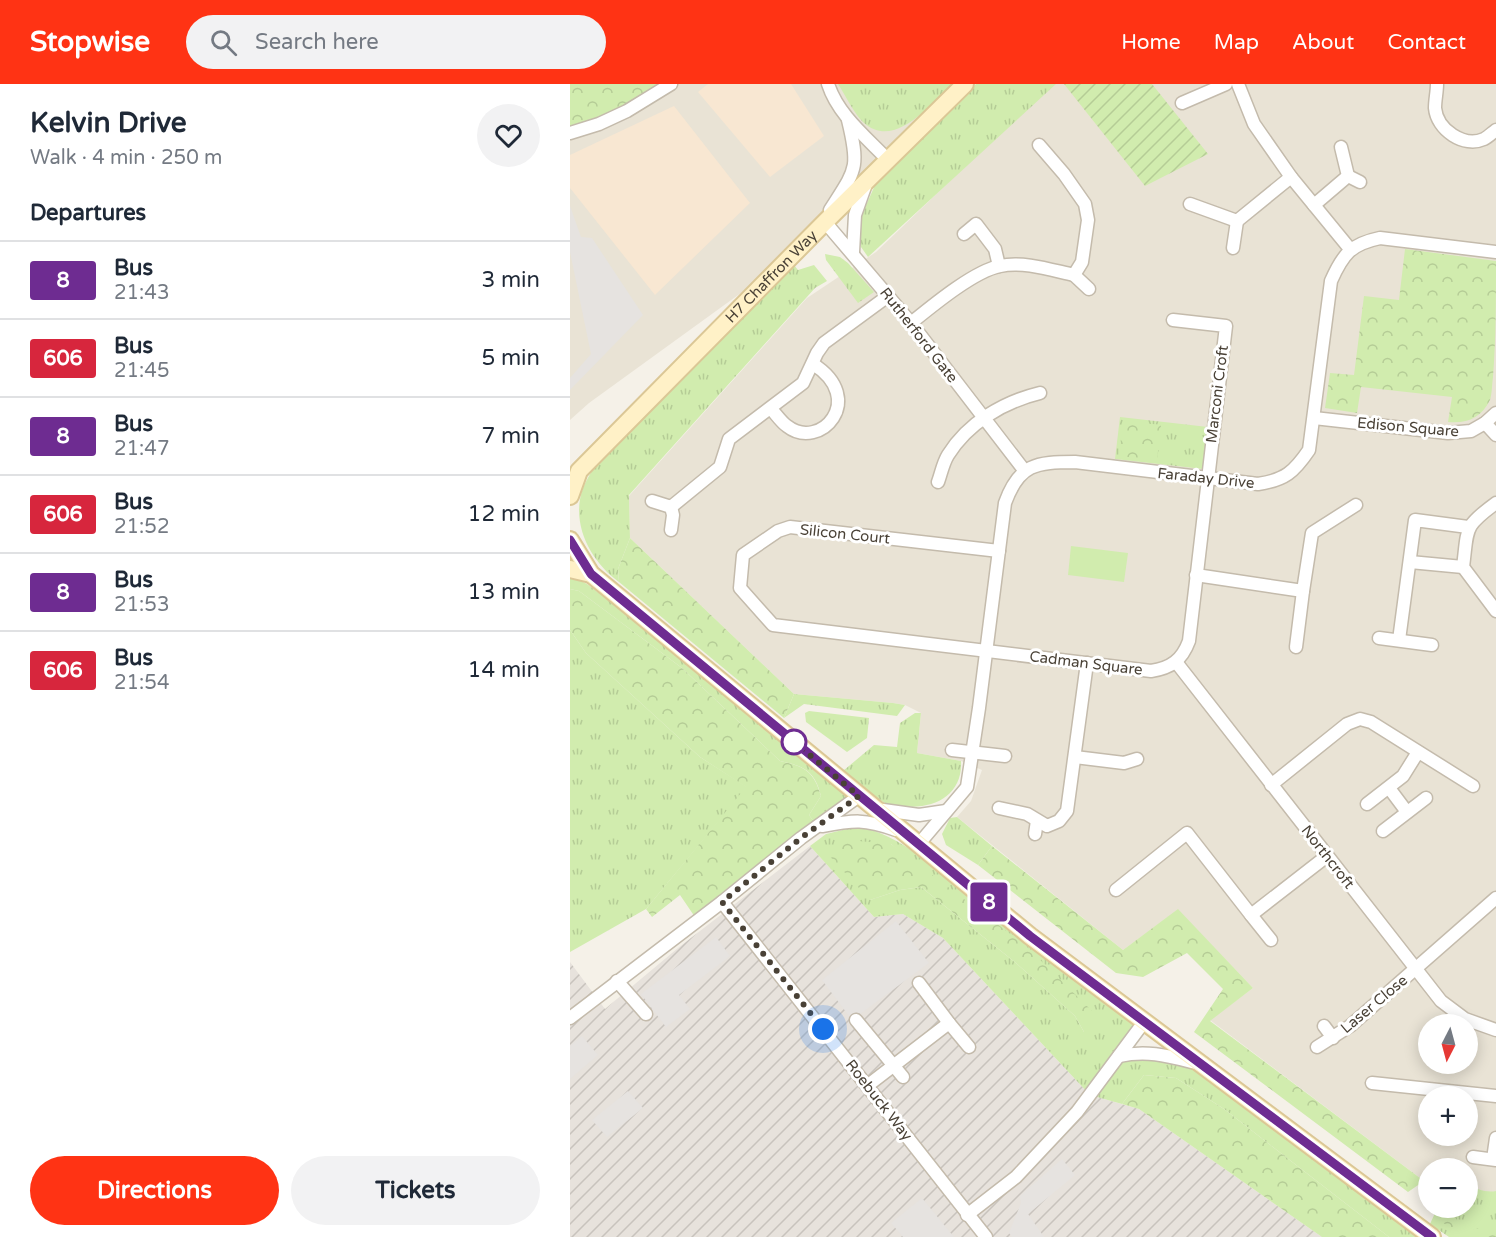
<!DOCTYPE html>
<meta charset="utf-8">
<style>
body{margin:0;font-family:"Varela Round",sans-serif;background:#f2f2f3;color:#1f2937;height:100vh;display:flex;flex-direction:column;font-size:22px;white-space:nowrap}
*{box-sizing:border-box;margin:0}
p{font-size:20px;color:#747a83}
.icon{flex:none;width:33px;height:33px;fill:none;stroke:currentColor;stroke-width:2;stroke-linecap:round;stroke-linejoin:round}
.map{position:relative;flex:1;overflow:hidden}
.drawer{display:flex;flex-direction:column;background:#fff;width:570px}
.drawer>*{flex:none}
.badge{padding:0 12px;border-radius:4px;font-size:21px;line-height:39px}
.needle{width:39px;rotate:186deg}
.buttons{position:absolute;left:848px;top:930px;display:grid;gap:12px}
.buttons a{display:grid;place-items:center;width:60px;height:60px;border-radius:50%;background:#fff;box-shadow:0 3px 15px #0003;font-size:30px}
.you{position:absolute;width:30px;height:30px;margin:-15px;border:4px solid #fff;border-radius:50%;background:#1a73e8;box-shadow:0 0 0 9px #1a73e833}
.map>.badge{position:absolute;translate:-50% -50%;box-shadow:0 0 0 3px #fff}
h2{padding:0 30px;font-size:22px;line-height:54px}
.round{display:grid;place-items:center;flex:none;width:63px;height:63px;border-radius:32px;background:#f2f2f3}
.overview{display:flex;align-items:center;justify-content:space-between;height:102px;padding:0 30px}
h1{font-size:28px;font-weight:700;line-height:45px}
.cta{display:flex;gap:12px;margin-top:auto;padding:12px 30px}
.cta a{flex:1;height:69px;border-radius:36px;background:#ff3314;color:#fff;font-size:24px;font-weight:700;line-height:69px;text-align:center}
.cta a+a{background:#f2f2f3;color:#1f2937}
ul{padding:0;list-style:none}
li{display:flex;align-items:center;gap:18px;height:78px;padding:0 30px;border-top:2px solid #e0e1e3}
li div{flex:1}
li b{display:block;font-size:22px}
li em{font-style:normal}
li .badge{min-width:66px;font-weight:700;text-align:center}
header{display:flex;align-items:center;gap:36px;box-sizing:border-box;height:84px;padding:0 30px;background:#ff3314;color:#fff}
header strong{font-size:28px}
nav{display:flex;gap:33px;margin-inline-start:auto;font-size:21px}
.search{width:420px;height:54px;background:#f2f2f3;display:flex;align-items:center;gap:15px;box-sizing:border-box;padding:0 21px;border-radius:33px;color:#747a83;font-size:22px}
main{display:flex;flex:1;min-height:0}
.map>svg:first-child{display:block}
</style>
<header>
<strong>Stopwise</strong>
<div class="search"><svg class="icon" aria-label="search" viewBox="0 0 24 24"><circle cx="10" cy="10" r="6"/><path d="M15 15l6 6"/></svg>Search here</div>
<nav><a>Home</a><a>Map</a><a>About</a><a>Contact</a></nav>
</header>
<main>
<section class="drawer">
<div class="overview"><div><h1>Kelvin Drive</h1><p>Walk · 4 min · 250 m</p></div><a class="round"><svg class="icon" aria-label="heart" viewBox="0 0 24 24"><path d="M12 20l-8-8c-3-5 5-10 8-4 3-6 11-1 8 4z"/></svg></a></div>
<h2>Departures</h2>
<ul>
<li><span class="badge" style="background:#6e2c91;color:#fff">8</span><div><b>Bus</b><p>21:43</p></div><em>3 min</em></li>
<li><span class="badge" style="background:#d7263d;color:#fff">606</span><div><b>Bus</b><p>21:45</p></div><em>5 min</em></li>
<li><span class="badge" style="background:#6e2c91;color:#fff">8</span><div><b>Bus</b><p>21:47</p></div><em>7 min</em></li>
<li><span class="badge" style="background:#d7263d;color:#fff">606</span><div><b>Bus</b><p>21:52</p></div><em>12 min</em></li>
<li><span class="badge" style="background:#6e2c91;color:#fff">8</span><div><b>Bus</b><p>21:53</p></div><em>13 min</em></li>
<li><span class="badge" style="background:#d7263d;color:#fff">606</span><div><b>Bus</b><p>21:54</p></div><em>14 min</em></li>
</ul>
<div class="cta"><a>Directions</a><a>Tickets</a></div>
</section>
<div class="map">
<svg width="926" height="1153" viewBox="0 0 926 1153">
<defs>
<pattern id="industrial-furrows" width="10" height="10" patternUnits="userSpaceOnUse" patternTransform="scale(1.5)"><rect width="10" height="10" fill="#e7e2dc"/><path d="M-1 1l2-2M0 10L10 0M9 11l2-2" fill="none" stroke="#c8c3bd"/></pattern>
<pattern id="grass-tufts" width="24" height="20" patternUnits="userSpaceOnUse" patternTransform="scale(1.5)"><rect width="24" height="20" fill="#d1ecae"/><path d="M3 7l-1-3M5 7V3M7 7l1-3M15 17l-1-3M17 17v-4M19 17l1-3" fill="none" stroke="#b5cc96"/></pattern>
<pattern id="forest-crowns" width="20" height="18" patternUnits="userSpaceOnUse" patternTransform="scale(1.5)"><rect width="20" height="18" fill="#d1ecae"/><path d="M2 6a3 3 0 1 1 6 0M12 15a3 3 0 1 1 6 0" fill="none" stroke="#b5cc96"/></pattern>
<pattern id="garden-furrows" width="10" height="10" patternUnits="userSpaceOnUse" patternTransform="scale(1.5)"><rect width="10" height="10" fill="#d1ecae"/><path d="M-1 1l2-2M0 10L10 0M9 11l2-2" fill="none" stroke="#b5cc96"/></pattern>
</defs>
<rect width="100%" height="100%" fill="#f5f1e8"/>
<g fill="#e9e3d5" fill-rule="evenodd">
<polygon points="0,0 395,0 218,175 19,319 0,336"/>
<path d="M481 0H926V1153L897 1124V1084H858V1100L640 936 683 904 608 826 553 866 387 733 401 717 412 686 391 677 347 669 351 629 335 621 323 619 224 610 60 454 59 412 237 214 306 168ZM858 940H897V980H858ZM858 1012H897V1052H858Z"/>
</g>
<g fill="#f8e7d2">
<polygon points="138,0 221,0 254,52 200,93 128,8"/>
<polygon points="104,22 180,119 85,211 0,104 0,71"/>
</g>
<polygon fill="url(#industrial-furrows)" points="240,762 304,833 333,830 373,854 520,1011 569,1025 752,1153 0,1153 0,878 35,925 108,864"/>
<g fill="url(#grass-tufts)" fill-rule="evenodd">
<path d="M268 0H382C361 20 325 66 294 39 284 30 276 12 268 0Z"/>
<polygon points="406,0 486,0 298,173 291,163 289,151 292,130 306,99"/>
<polygon points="255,170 270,173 278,179 304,208 288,219 256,176"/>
<path d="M224 181 228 186 244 181 257 197 245 204 59 411 60 454 48 485 49 498C21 478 0 440 13 404 16 397 20 390 24 383Z"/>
<polygon points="550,333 638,343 633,385 545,375"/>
<path d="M0 491 17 500 210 646 289 712 248 743 239 731 251 712C245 687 234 682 210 677L112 584 9 507 0 505Z"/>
<polygon points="0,546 16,569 130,673 177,703 76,825 0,868"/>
<polygon points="224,610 323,619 335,621 327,632 234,620 214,634"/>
<polygon points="239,627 299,634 297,654 277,668 236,638 235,629"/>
<path d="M345 629H351L347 669 391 677C393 711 364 726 333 722 328 722 320 722 315 719 300 711 287 698 273 687L304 661 327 663 330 639Z"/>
<polygon points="387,733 422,762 408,781 376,761 372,750 380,734"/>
<path d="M285 743C331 747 373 793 410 819 464 859 519 898 574 938L549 971 630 980 861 1153H819L654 1025 606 994 574 991 552 1020 520 1011 373 854 333 830 304 833 240 762 256 750ZM321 760 527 948H514L505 932 446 879 351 803 330 806 300 816Z"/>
<path d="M897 1100C905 1105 917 1109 926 1107V1153H879L860 1140 865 1129 859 1124H897Z"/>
</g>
<g fill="url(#forest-crowns)">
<polygon points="0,0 101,0 0,49"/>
<path d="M835 165 926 177C926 216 926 255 923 293 922 300 922 310 920 316 911 334 897 340 878 338L882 313 791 303 787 329 755 324 760 289 784 291 794 212 829 216Z"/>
<polygon points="553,337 591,341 587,376 549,372"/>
<polygon points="60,454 224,610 214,634 49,498 48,485"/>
<path d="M0 505 9 507 112 584 210 677C234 682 244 687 251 712L239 731 248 743 127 836 110 811 82 833 76 825 176 703 130 673 16 569 0 546Z"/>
<polygon points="277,756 321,760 455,861 521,926 528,948 514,948 505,932 446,879 351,803 330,806 300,816 254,766"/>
<polygon points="422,762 553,866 608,825 683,904 640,937 854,1097 838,1108 624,948 653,905 617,869 573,893 546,889 408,781"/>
<polygon points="574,991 606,994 654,1025 819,1153 752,1153 569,1025 552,1020"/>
<path d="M881 1124H883L886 1135 894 1147 918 1143 926 1144V1153C899 1153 894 1153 872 1138Z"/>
</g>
<polygon fill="url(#garden-furrows)" points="494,0 582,0 638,70 575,102"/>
<polygon fill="#d1ecae" points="501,462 558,469 554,498 498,491"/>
<g fill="#e6e3e0">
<polygon points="0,122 11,153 22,154 73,231 0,306 0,294 21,270 0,168"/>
<polygon points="326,837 359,879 282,936 252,896"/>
<polygon points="146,853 160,872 109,911 120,925 96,943 71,910"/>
<polygon points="12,952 28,971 0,995 0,962"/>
<polygon points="58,1007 73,1024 37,1053 22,1036"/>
<polygon points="492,1075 505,1091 458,1130 474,1153 442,1153 439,1149 451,1119 450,1112"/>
<polygon points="352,1114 384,1153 333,1153 321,1139"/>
</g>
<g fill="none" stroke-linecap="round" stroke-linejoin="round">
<g stroke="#c4bbac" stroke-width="15">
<g id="street">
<path d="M258 0C268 31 296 53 318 76"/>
<polyline points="668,0 684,40 721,93 780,165"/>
<path d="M867 0C867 8 865 16 865 24 867 46 894 64 914 55 918 53 922 49 926 46"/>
<polyline points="612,19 656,0"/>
<polyline points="0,49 29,40 57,27 101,0"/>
<polyline points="778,92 790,98"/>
<polyline points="620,120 667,137 721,93"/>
<polyline points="744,121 778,92 771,63"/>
<path d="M260 126C286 85 290 85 278 36"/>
<polyline points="255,138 341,239 454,386"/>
<polyline points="394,150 406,140 425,165 429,182"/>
<polyline points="663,164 667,137"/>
<polyline points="283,168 285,131 296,100"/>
<polyline points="504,191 519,205"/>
<path d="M341 239C362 222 404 187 430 182 454 177 481 186 504 191L512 178 518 136 515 120 494 90 469 61"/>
<path d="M201 325C206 330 211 338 217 342 250 368 298 315 243 280"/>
<polyline points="744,334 878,349 901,347 915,339 926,329"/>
<polyline points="915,339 926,351"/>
<path d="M368 398C371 390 373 379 378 371 398 339 433 318 470 309"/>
<polyline points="82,417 101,423 150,383 159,355 233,299 247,269 254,259 318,212"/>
<path d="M926 419C893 443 898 444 893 483L926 527"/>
<polyline points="101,423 103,431 101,446"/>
<path d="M429 467 220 443 208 447 173 471 170 504 203 541 581 587C601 584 612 576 619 557L656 242 603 236"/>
<polyline points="840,478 893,483"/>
<polyline points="626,491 733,507 742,449 786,421"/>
<polyline points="809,554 862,561"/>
<polyline points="829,556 845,436 898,443"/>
<polyline points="726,563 733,507"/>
<polyline points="606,578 871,917 895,935 926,946"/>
<polyline points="382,666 435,672"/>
<polyline points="505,673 554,679 567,675"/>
<polyline points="701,701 777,640 790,635 801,638 903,702"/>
<polyline points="819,704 837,728"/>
<polyline points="797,720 833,692 848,668"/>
<polyline points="429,724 457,730 477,742 489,737 497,727 517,579"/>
<polyline points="306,725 349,731 376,727"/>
<path d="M252 742C285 736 294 735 326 746"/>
<polyline points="813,747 856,714"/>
<polyline points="465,750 467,737"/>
<path d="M348 761 397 703 409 624 435 419C449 380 466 378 505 378L688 400C715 396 724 388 739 366L761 197C773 170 781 160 810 154L926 168"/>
<polyline points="546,806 617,749 681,831 757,772"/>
<polyline points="152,818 416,1153"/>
<polyline points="681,831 701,856"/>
<polyline points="47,897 76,930"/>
<polyline points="349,899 379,939"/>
<polyline points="0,934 152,818 231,754 289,712"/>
<polyline points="286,936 333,993"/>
<polyline points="754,942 763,954"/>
<polyline points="747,963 780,942 926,814"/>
<path d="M549 972C578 966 598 972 626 979"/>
<polyline points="802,999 926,1012"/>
<polyline points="297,1002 379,939 399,963"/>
<polyline points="903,1073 926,1076"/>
<polyline points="923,1075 926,1054"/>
<polyline points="397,1131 446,1093 507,1028 574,938"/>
</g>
</g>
<g stroke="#dbc796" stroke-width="20">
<g id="secondary">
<path id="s1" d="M0 412 9 387 255 138 395 0"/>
<polyline points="0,456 21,490 460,852 862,1153"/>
<polyline points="0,485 21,490"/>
</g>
</g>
<use href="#street" stroke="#fff" stroke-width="12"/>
<use href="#secondary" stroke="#fff1c7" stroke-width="16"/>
</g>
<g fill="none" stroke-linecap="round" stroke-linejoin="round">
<g stroke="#fff" stroke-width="14">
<polyline id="line" points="0,456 21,490 460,852 862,1153"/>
</g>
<use href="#line" stroke="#6e2c91" stroke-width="9"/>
<polyline stroke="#494136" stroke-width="6" stroke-dasharray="0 10.8" points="224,658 289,712 231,754 152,818 253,945"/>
</g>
<circle fill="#fff" stroke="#6e2c91" stroke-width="3" cx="224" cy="658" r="12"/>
<g text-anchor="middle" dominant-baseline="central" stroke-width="6" stroke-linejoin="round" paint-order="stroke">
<g font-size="15" fill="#494136" stroke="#fff">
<text stroke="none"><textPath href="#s1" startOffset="300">H7 Chaffron Way</textPath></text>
<text transform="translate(349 251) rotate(52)">Rutherford Gate</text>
<text transform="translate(647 310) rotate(-83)">Marconi Croft</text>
<text transform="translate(838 343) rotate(5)">Edison Square</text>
<text transform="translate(636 394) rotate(6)">Faraday Drive</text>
<text transform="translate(275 450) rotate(6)">Silicon Court</text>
<text transform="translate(516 579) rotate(7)">Cadman Square</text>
<text transform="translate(758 773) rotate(52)">Northcroft</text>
<text transform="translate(804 920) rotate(-40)">Laser Close</text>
<text transform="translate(309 1016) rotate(52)">Roebuck Way</text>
</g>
</g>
</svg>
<div class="buttons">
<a><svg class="needle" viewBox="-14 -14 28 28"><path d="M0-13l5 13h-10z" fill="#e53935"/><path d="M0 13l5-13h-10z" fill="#747a83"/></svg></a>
<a>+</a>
<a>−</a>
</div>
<div class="you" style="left:253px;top:945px"></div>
<b class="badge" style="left:419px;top:818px;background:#6e2c91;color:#fff">8</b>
</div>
</main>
